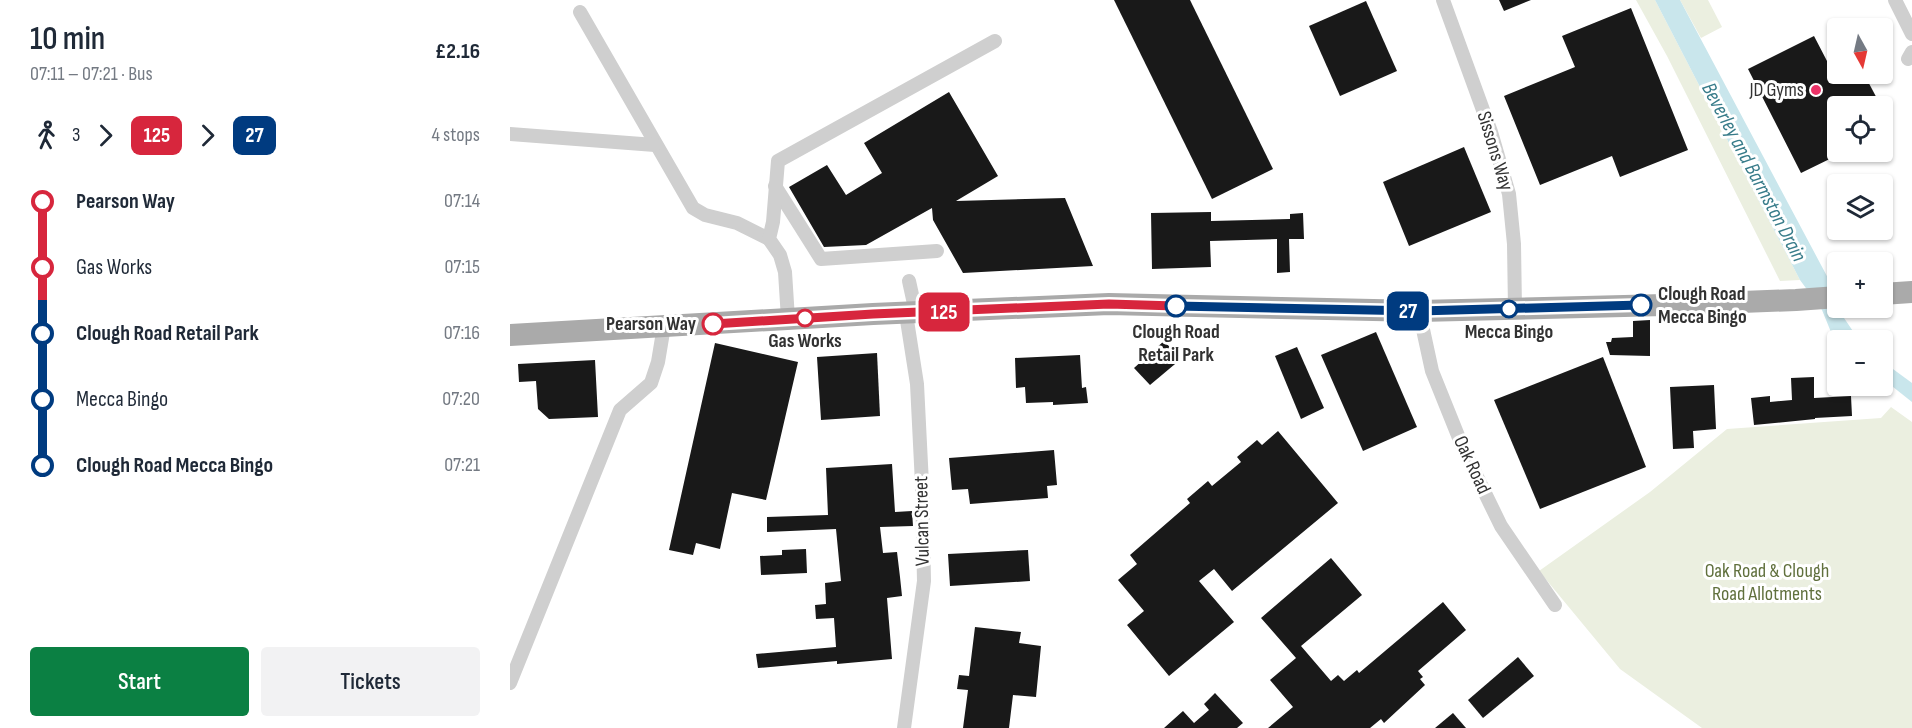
<!DOCTYPE html>
<meta charset="utf-8">
<style>
body{margin:0;font-family:"Sofia Sans Condensed",sans-serif;background:#f2f2f3;color:#1f2937;height:100vh;display:flex;flex-direction:column;font-size:22px;white-space:nowrap}
*{box-sizing:border-box;margin:0}
p{font-size:20px;color:#747a83}
.icon{flex:none;width:33px;height:33px;fill:none;stroke:currentColor;stroke-width:2;stroke-linecap:round;stroke-linejoin:round}
.map{position:relative;flex:1;overflow:hidden}
.drawer{display:flex;flex-direction:column;background:#fff;width:510px}
.drawer>*{flex:none}
.badge{padding:0 12px;border-radius:9px;font-size:21px;line-height:39px}
.needle{width:39px;rotate:172deg}
.buttons{position:absolute;left:1317px;top:18px;display:grid;gap:12px}
.buttons a{display:grid;place-items:center;width:66px;height:66px;border-radius:6px;background:#fff;box-shadow:0 2px 4px #0004;font-size:30px}
.map>.badge{position:absolute;translate:-50% -50%;box-shadow:0 0 0 3px #fff}
.legs{display:flex;align-items:center;gap:9px;height:66px;padding:0 30px;font-size:20px}
.legs p{margin-inline-start:auto}
.headline{display:flex;align-items:center;justify-content:space-between;height:102px;padding:0 30px}
h1{font-size:33px;font-weight:600;line-height:45px}
.cta{display:flex;gap:12px;margin-top:auto;padding:12px 30px}
.cta a{flex:1;height:69px;border-radius:6px;background:#0b8043;color:#fff;font-size:24px;font-weight:600;line-height:69px;text-align:center}
.cta a+a{background:#f2f2f3;color:#1f2937}
ul{padding:0 30px;list-style:none}
li{display:flex;align-items:center;gap:21px;height:66px;font-size:22px}
li i{display:grid;place-items:center;width:9px;height:100%;margin:0 8px;background:currentColor}
li i::after{content:'';width:15px;height:15px;margin:-8px;border:4px solid;border-radius:50%;background:#fff}
li p{margin-inline-start:auto}
li:first-child i{background:linear-gradient(#0000 50%,currentColor 0)}
li:last-child i{background:linear-gradient(currentColor 50%,#0000 0)}
main{display:flex;flex:1;min-height:0}
.map>svg:first-child{display:block}
</style>
<main>
<section class="drawer">
<div class="headline"><div><h1>10 min</h1><p>07:11 – 07:21 · Bus</p></div><b>£2.16</b></div>
<div class="legs"><svg class="icon" aria-label="walk" viewBox="0 0 24 24"><circle cx="13" cy="4" r="2"/><path d="M13 8l-2 6 4 7M11 14l-3 7M7 12l3-4h3l4 4"/></svg>3<svg class="icon" aria-label="forward" viewBox="0 0 24 24"><path d="M9 5l7 7-7 7"/></svg><b class="badge" style="background:#d7263d;color:#fff">125</b><svg class="icon" aria-label="forward" viewBox="0 0 24 24"><path d="M9 5l7 7-7 7"/></svg><b class="badge" style="background:#003b80;color:#fff">27</b><p>4 stops</p></div>
<ul>
<li><i style="color:#d7263d"></i><b>Pearson Way</b><p>07:14</p></li>
<li><i style="color:#d7263d"></i><span>Gas Works</span><p>07:15</p></li>
<li><i style="color:#003b80"></i><b>Clough Road Retail Park</b><p>07:16</p></li>
<li><i style="color:#003b80"></i><span>Mecca Bingo</span><p>07:20</p></li>
<li><i style="color:#003b80"></i><b>Clough Road Mecca Bingo</b><p>07:21</p></li>
</ul>
<div class="cta"><a>Start</a><a>Tickets</a></div>
</section>
<div class="map">
<svg width="1402" height="728" viewBox="0 0 1402 728">
<rect width="100%" height="100%" fill="#fff"/>
<g fill="#ebefe0">
<polygon points="1126,0 1145,0 1290,280 1270,281 1157,56"/>
<polygon points="1170,0 1198,0 1212,27 1191,38"/>
<polygon points="1381,407 1402,422 1402,728 1192,728 1110,669 1029,571 1140,492 1217,429 1371,418"/>
</g>
<g fill="#c9e6ec">
<polygon points="1145,0 1170,0 1327,295 1328,308 1332,308 1334,318 1349,340 1327,341 1323,337 1312,310 1290,280"/>
<polygon points="1372,361 1402,383 1402,402 1373,379"/>
</g>
<g fill="#191919">
<polygon points="604,0 680,0 763,169 702,199"/>
<polygon points="989,0 1021,0 994,11"/>
<polygon points="856,1 887,71 830,96 799,26"/>
<polygon points="1121,8 1178,150 1110,177 1102,156 1030,185 994,96 1065,67 1052,36"/>
<polygon points="1304,36 1317,61 1328,56 1328,74 1354,74 1371,106 1328,106 1328,152 1334,152 1291,173 1238,69"/>
<polygon points="439,92 488,176 446,201 555,198 583,266 453,273 423,220 422,208 356,245 314,247 279,187 317,165 336,195 372,173 354,143"/>
<polygon points="954,147 981,212 899,246 873,182"/>
<polygon points="701,212 701,221 780,219 780,214 793,213 794,239 779,239 780,272 767,273 767,239 700,241 701,267 642,269 641,213"/>
<polygon points="1140,320 1140,356 1100,355 1096,342 1101,342 1102,338 1123,337 1123,321"/>
<polygon points="866,332 907,427 853,451 811,355"/>
<polygon points="654,341 671,359 640,385 624,368"/>
<polygon points="205,343 288,362 256,500 222,493 210,549 186,543 183,555 159,550"/>
<polygon points="787,347 814,408 791,419 765,356"/>
<polygon points="367,353 370,416 311,420 307,357"/>
<polygon points="570,355 572,388 576,387 578,403 543,405 543,402 516,403 515,387 506,388 505,358"/>
<polygon points="1093,357 1136,467 1030,509 984,400"/>
<polygon points="85,360 88,417 39,419 28,409 26,381 9,382 8,364"/>
<polygon points="1304,377 1304,398 1341,396 1342,416 1305,418 1305,419 1244,425 1241,398 1260,396 1260,402 1282,400 1281,378"/>
<polygon points="1204,385 1206,429 1183,431 1184,448 1163,449 1160,387"/>
<polygon points="768,431 828,503 722,591 704,569 689,581 724,622 659,676 617,625 634,611 608,580 627,564 620,555 680,503 677,499 698,481 702,486 731,462 727,457 747,440 752,445"/>
<polygon points="544,450 547,485 537,486 538,498 460,504 458,489 442,490 439,458"/>
<polygon points="382,464 385,512 402,511 403,526 370,527 373,553 387,552 390,577 392,596 377,598 382,659 327,664 327,661 248,668 246,654 326,647 324,618 306,619 305,605 316,604 315,583 331,581 326,529 257,532 257,517 318,515 316,468"/>
<polygon points="296,549 297,573 251,575 250,556 272,555 272,550"/>
<polygon points="518,550 520,581 440,586 438,554"/>
<polygon points="821,558 852,595 791,646 821,681 828,675 834,681 847,670 849,673 933,602 956,630 908,671 913,677 910,679 915,685 874,723 871,719 860,728 758,728 783,707 760,680 786,658 751,618"/>
<polygon points="465,627 511,632 509,643 531,646 526,697 503,695 499,728 453,728 458,690 447,689 449,675 459,676"/>
<polygon points="1008,657 1024,676 973,718 958,700"/>
<polygon points="705,693 733,723 727,728 654,728 673,711 684,723 699,710 694,704"/>
<polygon points="943,713 956,728 925,728"/>
</g>
<g fill="none" stroke-linecap="round" stroke-linejoin="round">
<g stroke="#cfcfcf" stroke-width="14">
<polyline points="933,0 981,132 999,194 1004,244 1005,309"/>
<polyline points="1385,0 1402,34"/>
<polyline points="70,12 183,208 195,215 227,223 259,239"/>
<polyline points="1398,59 1402,52"/>
<polyline points="0,134 145,145"/>
<polyline points="265,186 311,259 427,251"/>
<polyline points="399,281 406,313"/>
<polyline points="909,311 922,371 953,448 991,526 1045,605"/>
<polyline points="278,319 275,272 270,255 259,239 263,222 268,161 485,41"/>
<polyline points="0,683 110,410 141,383 148,362 154,326"/>
<polyline points="394,728 414,581 412,484 407,384 396,314"/>
</g>
<g stroke="#aaa" stroke-width="22">
<polyline points="1372,294 1402,292"/>
<polyline points="0,335 363,314 599,304 909,311 1154,305 1286,300 1328,297"/>
</g>
</g>
<g fill="none" stroke-linecap="round" stroke-linejoin="round">
<g stroke="#fff" stroke-width="14">
<polyline id="line-1" points="203,324 363,314 599,304 666,306"/>
</g>
<g stroke="#fff" stroke-width="14">
<polyline id="line-2" points="666,306 909,311 1131,305"/>
</g>
<use href="#line-1" stroke="#d7263d" stroke-width="9"/>
<use href="#line-2" stroke="#003b80" stroke-width="9"/>
</g>
<circle fill="#eb3267" stroke="#fff" stroke-width="2" cx="1306" cy="90" r="6"/>
<g fill="#fff" stroke="#003b80" stroke-width="3">
<circle cx="1131" cy="305" r="10"/>
<circle cx="666" cy="306" r="10"/>
<circle cx="999" cy="309" r="8"/>
</g>
<g fill="#fff" stroke="#d7263d" stroke-width="3">
<circle cx="295" cy="318" r="8"/>
<circle cx="203" cy="324" r="10"/>
</g>
<g text-anchor="middle" dominant-baseline="central" stroke-width="6" stroke-linejoin="round" paint-order="stroke">
<g font-size="20" fill="#323232" stroke="#fff" text-anchor="end">
<text x="1294" y="90">JD Gyms</text>
</g>
<g font-size="20" fill="#323232" stroke="#fff">
<text transform="translate(985 151) rotate(73)">Sissons Way</text>
<text transform="translate(962 465) rotate(65)">Oak Road</text>
<text transform="translate(412 521) rotate(-91)">Vulcan Street</text>
</g>
<g font-size="20" font-weight="bold" fill="#323232" stroke="#fff">
<text x="1148" y="294" text-anchor="start">Clough Road<tspan x="1148" dy="23">Mecca Bingo</tspan></text>
<text x="186" y="324" text-anchor="end">Pearson Way</text>
<text x="666" y="332">Clough Road<tspan x="666" dy="23">Retail Park</tspan></text>
<text x="999" y="332">Mecca Bingo</text>
<text x="295" y="341">Gas Works</text>
</g>
<g font-size="20" fill="#60703d" stroke="#fff">
<text x="1257" y="571">Oak Road &amp; Clough<tspan x="1257" dy="23">Road Allotments</tspan></text>
</g>
<g font-size="21" font-style="italic" fill="#387c8a" stroke="#fff">
<text transform="translate(1244 172) rotate(62)">Beverley and Barmston Drain</text>
</g>
</g>
</svg>
<div class="buttons">
<a><svg class="needle" viewBox="-14 -14 28 28"><path d="M0-13l5 13h-10z" fill="#e53935"/><path d="M0 13l5-13h-10z" fill="#747a83"/></svg></a>
<a><svg class="icon" aria-label="locate" viewBox="0 0 24 24"><circle cx="12" cy="12" r="6"/><path d="M12 2v4M12 18v4M2 12h4M18 12h4"/></svg></a>
<a><svg class="icon" aria-label="layers" viewBox="0 0 24 24"><path d="M12 4l9 5-9 5-9-5zM3 14l9 5 9-5"/></svg></a>
<a>+</a>
<a>−</a>
</div>
<b class="badge" style="left:434px;top:312px;background:#d7263d;color:#fff">125</b>
<b class="badge" style="left:898px;top:311px;background:#003b80;color:#fff">27</b>
</div>
</main>
